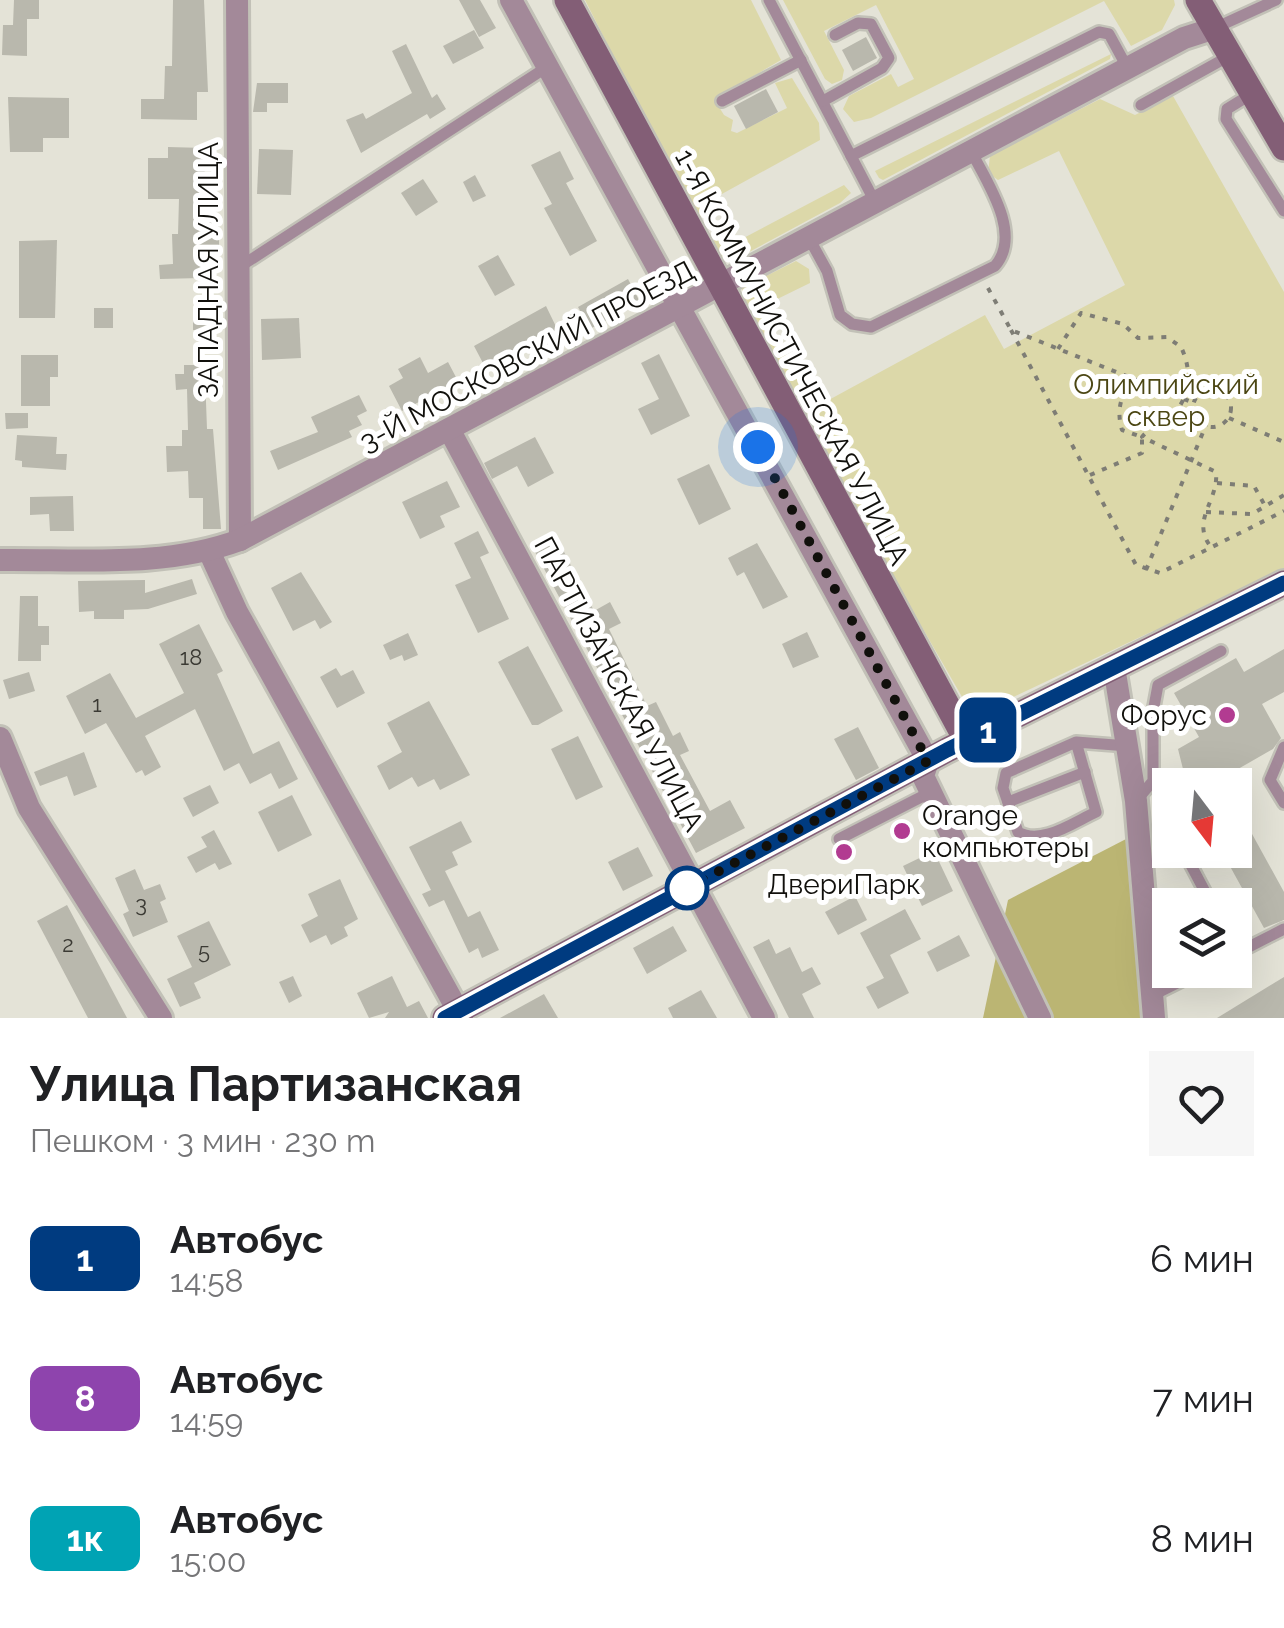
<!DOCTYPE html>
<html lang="ru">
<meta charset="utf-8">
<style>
body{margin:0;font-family:Raleway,sans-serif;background:#f6f6f6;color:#202124;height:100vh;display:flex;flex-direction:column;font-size:38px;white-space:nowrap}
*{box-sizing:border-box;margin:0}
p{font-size:32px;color:#757577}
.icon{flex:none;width:55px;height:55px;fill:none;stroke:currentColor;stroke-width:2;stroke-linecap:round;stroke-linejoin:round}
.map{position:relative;height:1018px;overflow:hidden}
.side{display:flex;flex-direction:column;background:#fff;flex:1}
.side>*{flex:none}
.badge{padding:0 20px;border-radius:15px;font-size:35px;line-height:65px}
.needle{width:65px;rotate:164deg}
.buttons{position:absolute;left:1152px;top:768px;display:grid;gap:20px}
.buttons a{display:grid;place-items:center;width:100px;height:100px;border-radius:0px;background:#fff;box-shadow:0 10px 40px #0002;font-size:50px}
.you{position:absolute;width:50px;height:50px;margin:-25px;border:8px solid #fff;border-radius:50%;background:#1a73e8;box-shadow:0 0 0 15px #1a73e833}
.map>.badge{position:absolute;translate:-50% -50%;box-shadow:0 0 0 5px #fff}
.round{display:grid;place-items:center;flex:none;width:105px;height:105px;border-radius:0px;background:#f6f6f6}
.head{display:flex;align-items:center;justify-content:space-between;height:170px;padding:0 30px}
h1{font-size:48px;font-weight:700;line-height:75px}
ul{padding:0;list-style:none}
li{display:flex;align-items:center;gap:30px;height:140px;padding:0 30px}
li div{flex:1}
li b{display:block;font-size:38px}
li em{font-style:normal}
li .badge{min-width:110px;font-weight:700;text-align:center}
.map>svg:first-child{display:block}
</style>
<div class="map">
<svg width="1284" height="1018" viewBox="0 0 1284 1018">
<rect width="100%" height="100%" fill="#e4e3d7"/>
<g fill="#dcd8a9">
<polygon points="585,0 751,0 781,60 714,99 724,115 733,120 731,131 737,133 787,108 775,83 792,78 819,123 820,140 711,200 715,217 695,217"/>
<polygon points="783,0 1174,0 1175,5 1162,30 1131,46 1104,1 871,118 854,122 843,109 849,96 891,74 898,87 914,79 876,5 824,31 844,70 842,80 832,84 825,79"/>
<polygon points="1111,54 1110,59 883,180 879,178 875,171"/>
<polygon points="1173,96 1284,292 1284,576 1161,644 1153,631 973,716 746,321 742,288 796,261 809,269 810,283 761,307 814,408 985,315 1004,349 1125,285 1059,151 998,180 988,173 990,156 1100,99 1135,115"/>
<polygon points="844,185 851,193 840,203 738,258 722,258 710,246 722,230 736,242"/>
</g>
<polygon fill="#bbb573" points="1128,838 1149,1018 983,1018 1008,900"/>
<g fill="#b9b8ad">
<polygon points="14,0 39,0 39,19 27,19 27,56 2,55 3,25 13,25"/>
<polygon points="173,0 204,0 208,92 197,92 197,120 141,119 141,99 164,99 165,66 172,66"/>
<polygon points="459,0 480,0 496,28 479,37"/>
<polygon points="474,30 484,48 453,64 443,46"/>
<polygon points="866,37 877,58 853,71 842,50"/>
<polygon points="406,44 432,98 437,94 446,109 430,119 427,114 361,153 346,120 363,113 366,119 412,93 392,51"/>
<polygon points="257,83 288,83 288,103 267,103 267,112 253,112"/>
<polygon points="766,89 778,112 746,129 734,106"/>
<polygon points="8,97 69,98 69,138 43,138 43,152 10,152"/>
<polygon points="168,147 205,148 204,217 219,217 219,250 200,250 201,278 160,279 159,265 173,264 172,234 178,234 179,199 148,199 148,158 168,158"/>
<polygon points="259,149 293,150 291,195 257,194"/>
<polygon points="560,151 574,179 566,183 597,241 570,256 544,208 552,204 531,165"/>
<polygon points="475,175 486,196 473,202 463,182"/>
<polygon points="423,179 438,202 416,216 401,193"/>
<polygon points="57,240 55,318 19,318 19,241"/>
<polygon points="498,255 515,285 495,296 478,266"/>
<polygon points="628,279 640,302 590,329 578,307"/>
<polygon points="219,305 219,330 193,330 193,315 200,315 200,306"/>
<polygon points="546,306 564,343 534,357 527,343 484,365 474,346"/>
<rect x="94" y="308" width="19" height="20"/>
<polygon points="299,318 301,358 262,360 261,319"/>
<polygon points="659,354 690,416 651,435 638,409 659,399 641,363"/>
<polygon points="21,355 58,355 58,377 50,377 50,406 21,406"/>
<polygon points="420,357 428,373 448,362 458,381 402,411 389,386 403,378 398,369"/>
<polygon points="184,365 199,365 200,374 205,375 207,429 213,429 221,529 203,529 203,498 189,498 188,471 167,472 166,446 182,446 182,430 188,430 187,389 176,390 175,374 184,374"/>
<polygon points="359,395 367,411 357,416 362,425 349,431 352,437 278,470 270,451 318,432 311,417"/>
<polygon points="5,413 28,413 28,428 6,429"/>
<polygon points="17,435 57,437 56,454 67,454 66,470 22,467 22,461 15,460"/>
<polygon points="535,437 554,473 528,487 517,466 492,479 484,463"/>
<polygon points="709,464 731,509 699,525 677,479"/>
<polygon points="447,481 460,507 440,516 445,527 420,539 402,502"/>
<polygon points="73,496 74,531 50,531 49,514 30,515 30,497"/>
<polygon points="478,531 489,553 480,557 509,619 478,633 455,585 471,578 454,543"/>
<polygon points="557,538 594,611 610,602 621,623 609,629 647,706 656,702 673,736 680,732 689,751 680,755 710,811 730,800 745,828 696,853 534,550"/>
<polygon points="757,543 788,597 763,609 744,572 737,576 728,558"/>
<polygon points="301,572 332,622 320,629 315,620 293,631 271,588"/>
<polygon points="192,579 197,594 148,609 124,610 124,619 94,619 94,611 79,612 78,581 145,580 145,593"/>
<polygon points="20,596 38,596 38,626 49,626 49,645 41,645 41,661 18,661"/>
<polygon points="199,624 223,671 217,674 253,754 279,741 298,779 279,789 271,773 250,784 239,763 224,771 195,709 145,736 161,767 145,776 142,770 136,773 106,723 85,734 66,696 110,673 136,718 184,693 159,644"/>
<polygon points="807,632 819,657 793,668 782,644"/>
<polygon points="408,633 418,655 404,661 402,655 390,660 383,645"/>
<polygon points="528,646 563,711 538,725 532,725 498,662"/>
<polygon points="1284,649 1284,692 1262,704 1281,738 1273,749 1210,785 1187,785 1178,749 1199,737 1174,693 1236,658 1244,672"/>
<polygon points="336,668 341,676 353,670 365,693 337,708 320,677"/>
<polygon points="29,672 35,691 9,699 3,680"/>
<polygon points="429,701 470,775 440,790 434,779 418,787 412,777 389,790 377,766 402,752 387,723"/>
<polygon points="858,727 879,768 856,780 834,739"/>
<polygon points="578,736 603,787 576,800 551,749"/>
<polygon points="84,752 97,787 74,796 67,776 40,786 34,772"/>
<polygon points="210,785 219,803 193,817 183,798"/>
<polygon points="292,795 312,835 278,852 258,812"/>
<polygon points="1235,803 1284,892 1284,920 1264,928 1221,850 1235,850"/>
<polygon points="461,821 472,842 452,852 458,865 445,871 468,917 480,911 499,950 482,958 478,948 469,953 444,900 429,907 422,894 431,890 409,847"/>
<polygon points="214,830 232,864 219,870 215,863 196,873 187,857 207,847 201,837"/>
<polygon points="638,847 653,876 623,891 608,862"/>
<polygon points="934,851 953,891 922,906 903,866"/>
<polygon points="135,869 144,890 160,884 166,899 160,902 168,922 133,937 123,914 129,911 115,878"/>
<polygon points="340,879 358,919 344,927 348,936 331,945 326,935 310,943 301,925 318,916 308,894"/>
<polygon points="855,896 867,920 838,935 825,912"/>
<polygon points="67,905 100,967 127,1018 88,1018 37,921"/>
<polygon points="905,909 921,939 890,955 909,993 878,1009 866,987 884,978 860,933"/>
<polygon points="209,921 231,965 194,983 201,998 180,1007 167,979 192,967 177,936"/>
<polygon points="673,926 687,951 647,974 633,948"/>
<polygon points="959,935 970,956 937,972 927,952"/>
<polygon points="769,939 776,954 790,947 802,972 812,967 821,984 802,994 814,1018 789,1018 753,947"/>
<polygon points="293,976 302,996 289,1003 279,982"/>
<polygon points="392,976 407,1007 419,1001 428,1018 385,1018 389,1012 369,1018 357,993"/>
<polygon points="1284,977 1284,1018 1217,1018"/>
<polygon points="701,990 717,1018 673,1018 668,1008"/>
<polygon points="544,994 558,1018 500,1018"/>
</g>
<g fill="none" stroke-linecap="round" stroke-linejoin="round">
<g stroke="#c2c1b7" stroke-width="16">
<g id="lane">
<polyline points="769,0 851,156"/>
<polyline points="1215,28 1276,0"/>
<polyline points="1253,93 1227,109 1226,119 1284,211"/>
<polyline points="722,101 801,60"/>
<polyline points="823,101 882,68 889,58 871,24 858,23 835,35"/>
<polyline points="1141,105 1231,55"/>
<polyline points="875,202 851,156 1099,32 1109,34 1128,69"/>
<path d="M810 240 827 271 840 315 852 324 871 327 995 266C1022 235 989 185 972 153"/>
<polyline points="238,268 547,67"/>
<path d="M1076 742 1096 812C1074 822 1041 846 1018 832L1003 788 1006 773 1076 742 1128 746"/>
<polyline points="1284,747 1270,780 1284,803"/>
<polyline points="1136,801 1153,781 1153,712 1158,685 1221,651"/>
<polyline points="1008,802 1085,772"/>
<polyline points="1165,817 1170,826"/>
<polyline points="839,839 931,792"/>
<polyline points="1183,850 1212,905"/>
<polyline points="1235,954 1284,929"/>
<polyline points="1151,996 1203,970"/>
</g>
</g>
<g stroke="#c2c1b7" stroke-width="28">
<g id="street">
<polyline points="237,0 240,540"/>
<polyline points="511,0 928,761 923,776 1040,1018"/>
<polyline points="450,431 764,1018"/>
<polyline points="209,551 237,612 462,1018"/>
<path d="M0 560C79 559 165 568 240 540L1184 38 1215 28"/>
<polyline points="1114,667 1136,801 1154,1018"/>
<polyline points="0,738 29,808 161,1018"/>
</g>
</g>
<g stroke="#c2c1b7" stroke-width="30">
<g id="secondary">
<polyline points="567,0 966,740"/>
<polyline points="1198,0 1284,148"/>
<polyline points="445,1018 947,750 1284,583"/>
</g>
</g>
<g stroke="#7e7d75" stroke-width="4" stroke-dasharray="5 8" stroke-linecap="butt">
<polyline points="988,288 1011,330 1194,403"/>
<polyline points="1011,330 1136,565 1160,573 1284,511"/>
<path d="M1058 349 1081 313 1123 324 1138 338 1167 337 1181 347C1193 372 1191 400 1168 419 1159 426 1149 428 1142 437L1216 472C1219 501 1190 520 1211 547"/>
<circle cx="1212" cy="408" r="19"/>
<polyline points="1229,418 1284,442"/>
<path d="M1090 475 1142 453V437L1122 430C1116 410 1121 394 1133 379"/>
<polyline points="1217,483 1254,486 1264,504"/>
<polyline points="1206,512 1252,514 1284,495"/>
<polyline points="1146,570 1206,425"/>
</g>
<use href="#lane" stroke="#a38999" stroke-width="11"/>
<use href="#street" stroke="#a38999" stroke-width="22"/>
<use href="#secondary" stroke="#835e76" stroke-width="25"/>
</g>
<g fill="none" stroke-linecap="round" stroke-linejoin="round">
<g stroke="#fff" stroke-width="22">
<polyline id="line" points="445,1018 947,750 1284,583"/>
</g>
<use href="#line" stroke="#003b80" stroke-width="15"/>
<polyline stroke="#11100c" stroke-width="10" stroke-dasharray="0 18" points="687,888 928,761 758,447"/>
</g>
<g fill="#b23b91" stroke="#fff" stroke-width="4">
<circle cx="1227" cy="715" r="10"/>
<circle cx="902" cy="831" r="10"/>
<circle cx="844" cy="852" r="10"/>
</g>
<circle fill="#fff" stroke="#003b80" stroke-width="5" cx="687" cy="888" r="20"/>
<g text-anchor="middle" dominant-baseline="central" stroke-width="10" stroke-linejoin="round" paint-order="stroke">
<g font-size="22" fill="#3b3a34">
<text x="191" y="657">18</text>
<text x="97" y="704">1</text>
<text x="141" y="904">3</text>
<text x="68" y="944">2</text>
<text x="204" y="951">5</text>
</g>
<g font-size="28" fill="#11100c" stroke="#fff">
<text transform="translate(208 270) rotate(-90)">ЗАПАДНАЯ УЛИЦА</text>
<text transform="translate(527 356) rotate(-28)">3-Й МОСКОВСКИЙ ПРОЕЗД</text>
<text transform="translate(792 357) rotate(62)">1-Я КОММУНИСТИЧЕСКАЯ УЛИЦА</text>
<text transform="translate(619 684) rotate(62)">ПАРТИЗАНСКАЯ УЛИЦА</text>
</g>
<g font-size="28" fill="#4c4714" stroke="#fff">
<text x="1166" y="384">Олимпийский<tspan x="1166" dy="32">сквер</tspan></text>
</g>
<g font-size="28" fill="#11100c" stroke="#fff" text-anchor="end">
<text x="1207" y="715">Форус</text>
<text x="922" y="815" text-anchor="start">Orange<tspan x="922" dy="32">компьютеры</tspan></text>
<text x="844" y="884" text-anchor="middle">ДвериПарк</text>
</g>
</g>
</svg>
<div class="buttons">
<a><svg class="needle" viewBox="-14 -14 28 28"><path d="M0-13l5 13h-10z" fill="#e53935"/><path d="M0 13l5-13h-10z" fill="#757577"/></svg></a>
<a><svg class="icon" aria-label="layers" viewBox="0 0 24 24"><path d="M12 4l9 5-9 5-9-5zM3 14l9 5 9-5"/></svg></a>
</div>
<div class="you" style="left:758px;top:447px"></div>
<b class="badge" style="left:988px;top:730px;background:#003b80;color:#fff">1</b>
</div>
<section class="side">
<div class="head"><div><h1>Улица Партизанская</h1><p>Пешком · 3 мин · 230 m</p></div><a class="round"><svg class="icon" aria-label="heart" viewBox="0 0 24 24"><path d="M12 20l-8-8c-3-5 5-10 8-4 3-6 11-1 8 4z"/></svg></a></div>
<ul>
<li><span class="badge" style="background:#003b80;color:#fff">1</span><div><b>Автобус</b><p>14:58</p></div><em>6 мин</em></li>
<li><span class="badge" style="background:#8e44ad;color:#fff">8</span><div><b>Автобус</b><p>14:59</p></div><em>7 мин</em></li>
<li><span class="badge" style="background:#00a3b4;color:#fff">1к</span><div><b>Автобус</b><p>15:00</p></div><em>8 мин</em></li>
</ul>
</section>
